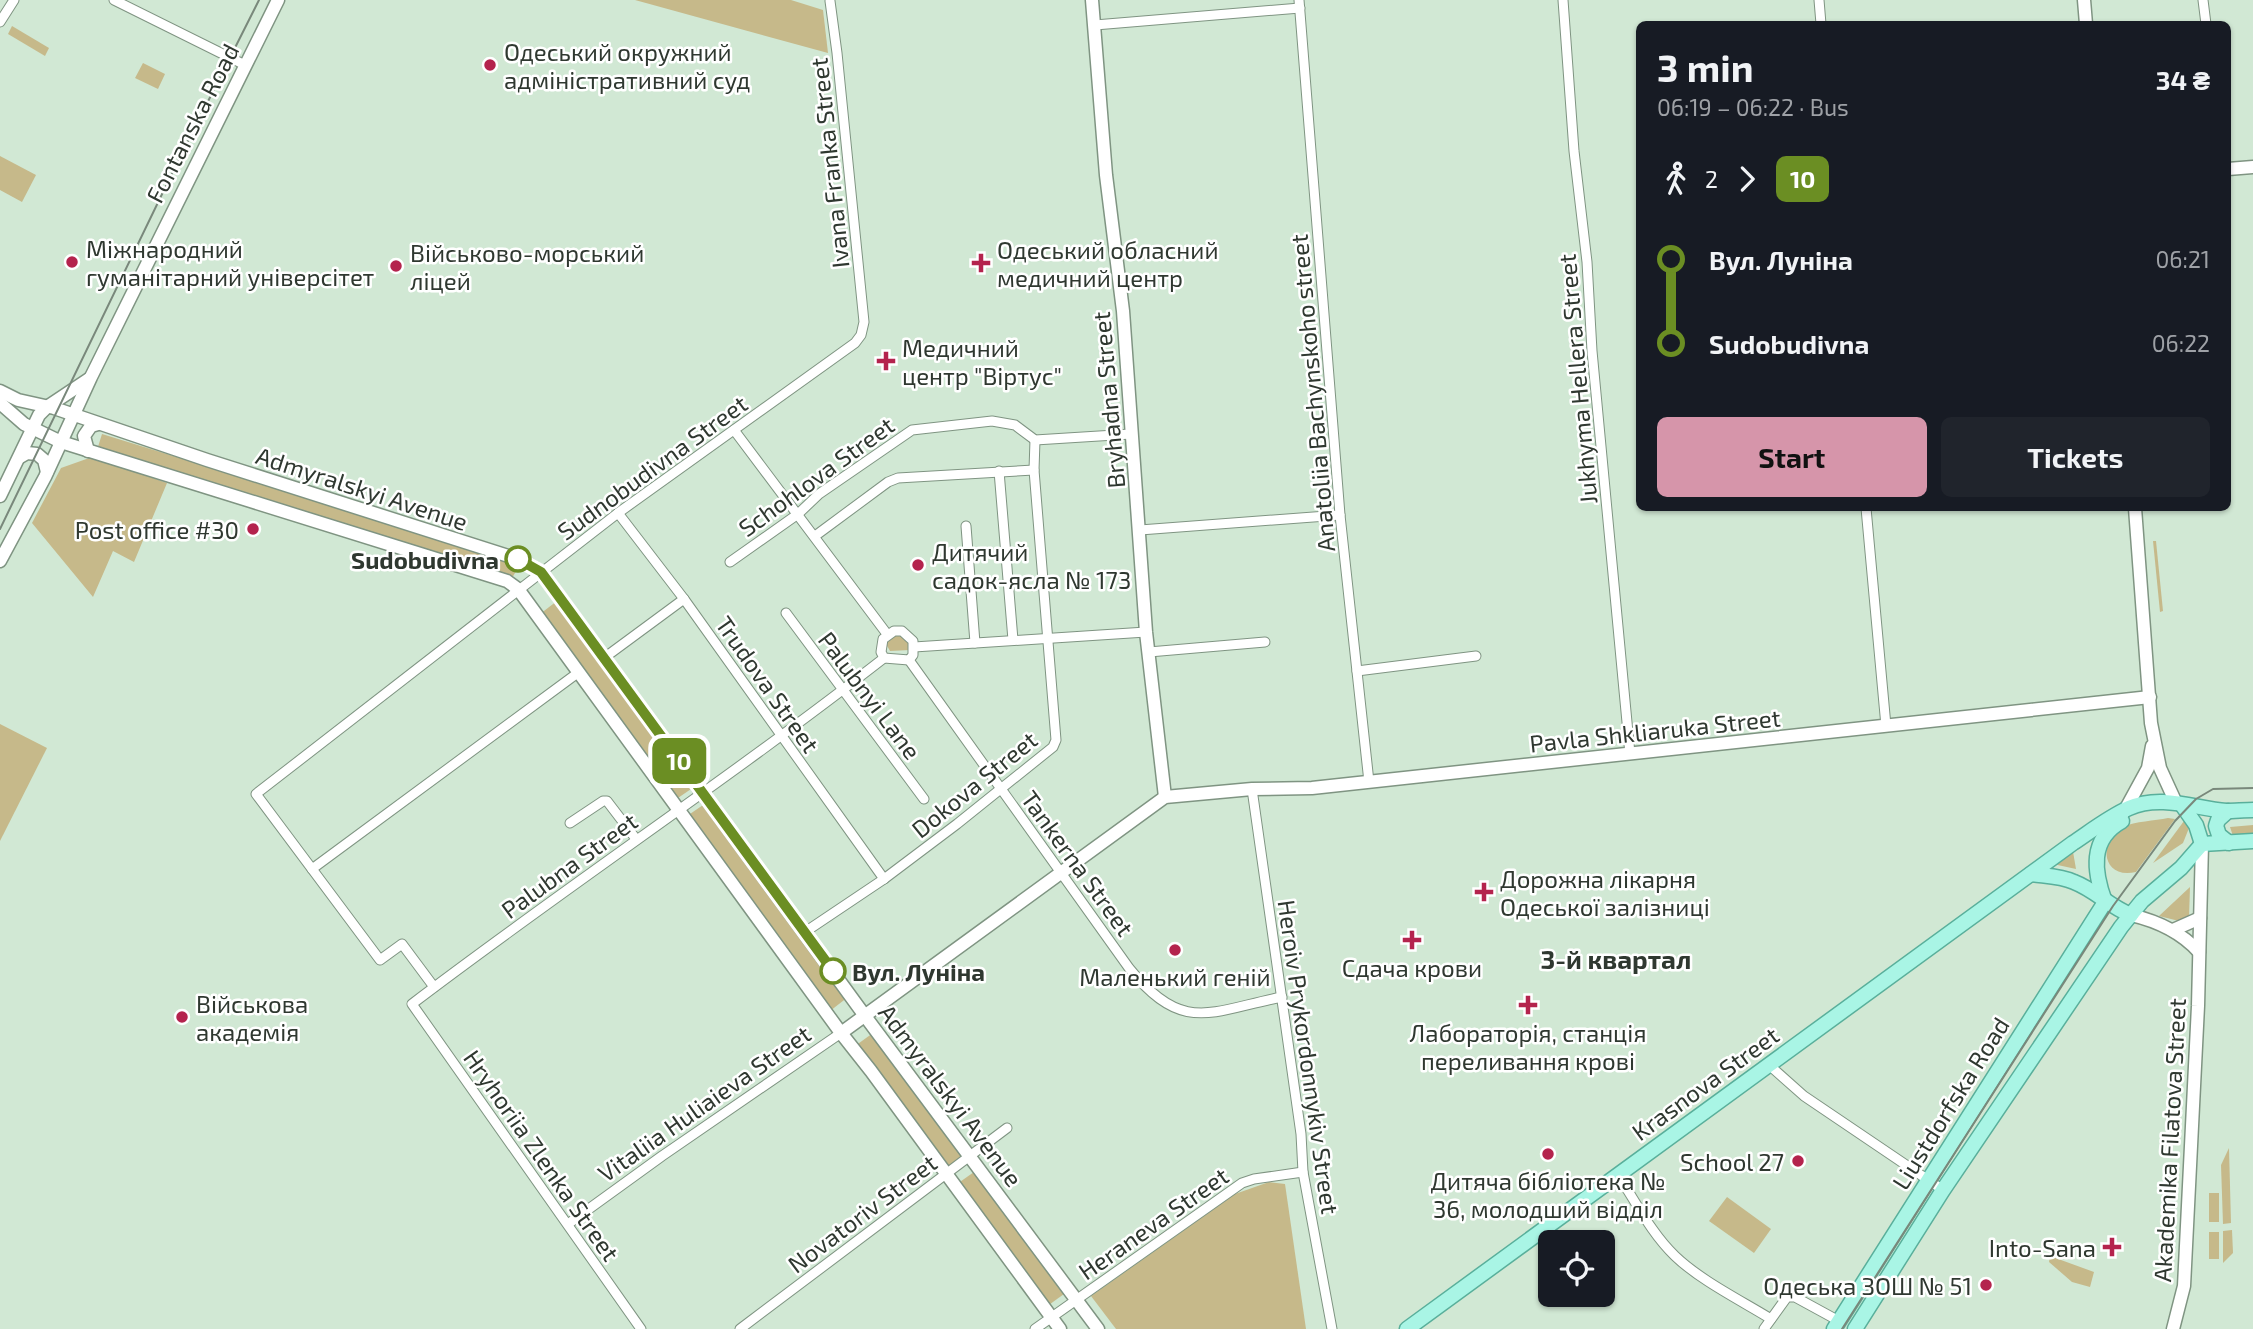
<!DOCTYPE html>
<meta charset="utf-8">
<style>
body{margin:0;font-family:"Exo 2",sans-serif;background:#20242c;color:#f1f3f6;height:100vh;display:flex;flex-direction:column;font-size:26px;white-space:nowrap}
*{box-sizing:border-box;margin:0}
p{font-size:23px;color:#9ea1a6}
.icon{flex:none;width:38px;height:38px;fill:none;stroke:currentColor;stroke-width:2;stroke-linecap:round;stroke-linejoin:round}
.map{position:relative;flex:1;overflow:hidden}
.details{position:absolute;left:1636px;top:21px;width:595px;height:490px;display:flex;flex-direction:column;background:#171b24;border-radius:10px;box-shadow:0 2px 5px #0004}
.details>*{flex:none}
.badge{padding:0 14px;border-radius:10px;font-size:24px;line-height:46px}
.fabs{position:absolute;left:1538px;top:1230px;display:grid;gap:14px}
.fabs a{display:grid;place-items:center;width:77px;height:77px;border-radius:10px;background:#171b24;box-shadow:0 2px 5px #0004;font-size:35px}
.map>.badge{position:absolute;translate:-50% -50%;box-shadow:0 0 0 4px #fff}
.legs{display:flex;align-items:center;gap:10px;height:77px;padding:0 21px;font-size:23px}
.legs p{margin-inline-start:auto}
.summary{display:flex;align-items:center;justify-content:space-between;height:119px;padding:0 21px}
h1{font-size:38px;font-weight:700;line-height:52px}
.button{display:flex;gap:14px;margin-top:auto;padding:14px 21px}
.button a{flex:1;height:80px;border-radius:10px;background:#d695aa;color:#111;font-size:28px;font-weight:700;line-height:80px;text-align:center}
.button a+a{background:#20242c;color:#f1f3f6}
ul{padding:0 21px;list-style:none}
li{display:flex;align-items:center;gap:24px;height:84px;font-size:26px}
li i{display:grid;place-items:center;width:10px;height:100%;margin:0 9px;background:currentColor}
li i::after{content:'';width:18px;height:18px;margin:-9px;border:5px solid;border-radius:50%;background:#171b24}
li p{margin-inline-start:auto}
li:first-child i{background:linear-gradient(#0000 50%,currentColor 0)}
li:last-child i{background:linear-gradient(currentColor 50%,#0000 0)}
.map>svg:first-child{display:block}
</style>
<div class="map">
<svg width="2253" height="1329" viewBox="0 0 2253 1329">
<rect width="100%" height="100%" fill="#d1e8d4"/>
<g fill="#c6b98a">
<polygon points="635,0 791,0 823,10 828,53"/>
<polygon points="12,26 49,48 45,56 8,34"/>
<polygon points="143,63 165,74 158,89 135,78"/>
<polygon points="0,156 36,175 22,202 0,190"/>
<polygon points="102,434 521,563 512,578 97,450"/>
<polygon points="92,457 167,483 134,562 113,551 93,597 32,523 61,468"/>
<polygon points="2153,541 2156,541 2163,611 2160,612"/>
<polygon points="557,601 694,787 675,800 540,614"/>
<polygon points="895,635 900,635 910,642 910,650 890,651 886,644"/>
<polygon points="0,724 47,748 0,841"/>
<polygon points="706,803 848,997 830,1011 687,816"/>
<path d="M2168 818 2175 819 2136 872C2101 880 2098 840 2123 827 2135 821 2155 821 2168 818Z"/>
<polygon points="2184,821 2189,828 2183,843 2153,863"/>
<polygon points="2253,825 2253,837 2233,836 2230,827"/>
<polygon points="2072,846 2076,869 2053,864"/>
<polygon points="2190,887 2189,917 2183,922 2159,916"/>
<polygon points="873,1033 963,1155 945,1169 855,1046"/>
<polygon points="2229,1148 2231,1223 2223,1224 2221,1165"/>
<polygon points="974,1172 1064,1294 1046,1307 957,1184"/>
<polygon points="1269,1182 1285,1184 1306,1329 1116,1329 1091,1296 1235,1194"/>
<rect x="2209" y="1193" width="10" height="29"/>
<polygon points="1727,1197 1771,1229 1754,1253 1709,1221"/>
<polygon points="2232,1230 2233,1253 2223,1263 2223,1231"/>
<rect x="2209" y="1232" width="10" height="27"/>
<polygon points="2050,1256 2094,1272 2090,1287 2072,1282 2049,1262"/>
</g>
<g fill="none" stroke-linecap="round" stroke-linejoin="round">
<g stroke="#7f9482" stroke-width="11">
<g id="street">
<polyline points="114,0 245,65"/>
<polyline points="1299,0 1340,515 1369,782"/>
<polyline points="1563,0 1574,151 1587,262 1592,351 1630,754"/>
<polyline points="1819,0 1821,24"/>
<polyline points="2203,0 2206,24"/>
<polyline points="0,22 14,0"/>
<polyline points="1095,25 1300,8"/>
<polyline points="734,430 887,634"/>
<polyline points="999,471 1013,640"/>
<polyline points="1866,508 1886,726"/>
<polyline points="618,513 684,599 884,879"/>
<polyline points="966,526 975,643"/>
<polyline points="1140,530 1340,515"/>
<polyline points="815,536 888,482 898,478 1034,470"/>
<polyline points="730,562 798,514 819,494 912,430 992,421 1015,425 1035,440 1131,434"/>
<polyline points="786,613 924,799"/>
<polygon points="894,631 902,631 913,641 913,655 909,660 884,658 881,652 883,639"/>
<polyline points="914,647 1146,632"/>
<polyline points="1149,652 1265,642"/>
<polyline points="604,658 684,599"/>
<path d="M909 660 1129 968C1183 1035 1211 1011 1282 997"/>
<polyline points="1357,671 1476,656"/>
<polyline points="1252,789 1301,1134 1303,1172 1332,1329"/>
<polyline points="570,823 603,801 607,801 636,839"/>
<polyline points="312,869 579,672"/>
<polyline points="805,932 884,879 957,824 1053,747 1056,740 1034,470 1035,440"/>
<polyline points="434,987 402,944 380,960 256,794 618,513 855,343 861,335 864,322 837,53 830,1"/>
<polyline points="1769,1065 1804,1096 1943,1190"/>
<path d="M1618 1175C1636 1202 1651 1233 1675 1256 1700 1280 1740 1300 1771 1319"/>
<polyline points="568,1224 662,1156 841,1033"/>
<path d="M641 1329 412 1004C567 886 730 778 884 658"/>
<polyline points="740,1329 1007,1128"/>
<polyline points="1035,1329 1242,1183 1254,1179 1303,1172"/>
<polyline points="1764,1329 1787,1297 1795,1297 1839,1321"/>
</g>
</g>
<g stroke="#7f9482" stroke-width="15">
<g id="secondary">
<polyline points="1092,0 1106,175 1123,311 1146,632 1165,797"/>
<polyline points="2084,0 2086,24"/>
<polyline points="2228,169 2253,167"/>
<polyline points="0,391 18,400 54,408 207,460 521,560 541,572 865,1016 1098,1329"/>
<polyline points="0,403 24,424 61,442 507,581 518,589 841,1033 871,1071 1060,1329"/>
<polyline points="88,451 84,436 91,426 98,424"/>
<polyline points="20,457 27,453 37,454 44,460 47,472"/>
<polyline points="0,496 39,415 47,407 89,379"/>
<polyline points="2135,508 2151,723 2160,768 2176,803"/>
<polyline points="0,561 45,477 91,377 278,0"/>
<polyline points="2124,812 2148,768 2152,746"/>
<path d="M2131 915C2157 921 2181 932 2199 952"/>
<polyline points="2173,930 2200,918"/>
<polyline points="841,1033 1165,797 1252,789 1312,788 2150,697"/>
<polyline points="2173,1329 2184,1286 2198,1006 2202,844"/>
</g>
</g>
<g stroke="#59af9b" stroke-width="17">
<g id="primary">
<polyline points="2182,805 2196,825 2202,844"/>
<polyline points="2228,811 2218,820 2216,826 2219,835 2229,843"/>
<polyline points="2202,844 2253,841"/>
<path d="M2031 874C2045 876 2061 876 2074 882 2095 890 2110 907 2131 915"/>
<path d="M2105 902C2094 872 2089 839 2122 821"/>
<path d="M1407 1329 2073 843C2091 831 2109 817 2129 808 2160 794 2194 808 2226 811 2235 811 2244 810 2253 810"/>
<polyline points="1834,1329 2105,902"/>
<polyline points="1855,1329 1943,1190 2121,927 2142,901 2181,868 2202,844"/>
</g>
</g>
<use href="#street" stroke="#fff" stroke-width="9"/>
<use href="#secondary" stroke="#fff" stroke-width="12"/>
<use href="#primary" stroke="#a9f5e5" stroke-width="14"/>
<g stroke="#79887b" stroke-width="2">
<polyline points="0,529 180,157 259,0"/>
<polyline points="1842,1329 2113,906 2175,821 2196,799 2213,789 2253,788"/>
</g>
</g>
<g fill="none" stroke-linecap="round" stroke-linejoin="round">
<g stroke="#fff" stroke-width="16">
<polyline id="line-1" points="518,559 541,572 833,971"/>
</g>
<use href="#line-1" stroke="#6b8e23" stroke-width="10"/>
</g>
<g fill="#b4234d" stroke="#fff" stroke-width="2.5">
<circle cx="490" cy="65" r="7"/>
<circle cx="72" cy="262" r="7"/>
<path d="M977.5 252.5h7v7h7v7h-7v7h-7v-7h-7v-7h7z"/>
<circle cx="396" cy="266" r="7"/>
<path d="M882.5 350.5h7v7h7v7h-7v7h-7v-7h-7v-7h7z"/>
<circle cx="253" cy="529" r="7"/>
<circle cx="918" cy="565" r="7"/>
<path d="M1480.5 881.5h7v7h7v7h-7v7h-7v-7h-7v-7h7z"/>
<path d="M1408.5 929.5h7v7h7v7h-7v7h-7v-7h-7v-7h7z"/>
<circle cx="1175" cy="950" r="7"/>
<path d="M1524.5 994.5h7v7h7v7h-7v7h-7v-7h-7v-7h7z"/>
<circle cx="182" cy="1017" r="7"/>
<circle cx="1548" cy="1154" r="7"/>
<circle cx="1798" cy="1161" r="7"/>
<path d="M2108.5 1236.5h7v7h7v7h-7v7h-7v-7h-7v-7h7z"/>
<circle cx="1986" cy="1285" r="7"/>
</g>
<g fill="#fff" stroke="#6b8e23" stroke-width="3.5">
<circle cx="518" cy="559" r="12"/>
<circle cx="833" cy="971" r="12"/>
</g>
<g text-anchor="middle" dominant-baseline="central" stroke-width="5" stroke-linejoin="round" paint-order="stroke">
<g font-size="24" fill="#2f3830" stroke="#fff" text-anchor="start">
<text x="504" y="51">Одеський окружний<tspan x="504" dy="28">адміністративний суд</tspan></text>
<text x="86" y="248">Міжнародний<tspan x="86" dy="28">гуманітарний універсітет</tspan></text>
<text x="997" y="249">Одеський обласний<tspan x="997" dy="28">медичний центр</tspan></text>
<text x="410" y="252">Військово-морський<tspan x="410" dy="28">ліцей</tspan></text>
<text x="902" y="347">Медичний<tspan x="902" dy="28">центр "Віртус"</tspan></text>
<text x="239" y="529" text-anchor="end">Post office #30</text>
<text x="932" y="551">Дитячий<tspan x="932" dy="28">садок-ясла № 173</tspan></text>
<text x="1500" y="878">Дорожна лікарня<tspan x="1500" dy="28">Одеської залізниці</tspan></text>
<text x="1412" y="967" text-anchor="middle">Сдача крови</text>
<text x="1175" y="976" text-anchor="middle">Маленький геній</text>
<text x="196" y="1003">Військова<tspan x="196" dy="28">академія</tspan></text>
<text x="1528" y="1032" text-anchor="middle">Лабораторія, станція<tspan x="1528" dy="28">переливання крові</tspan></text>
<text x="1784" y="1161" text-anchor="end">School 27</text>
<text x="1548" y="1180" text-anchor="middle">Дитяча бібліотека №<tspan x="1548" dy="28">36, молодший відділ</tspan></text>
<text x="2096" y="1247" text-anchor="end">Into-Sana</text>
<text x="1972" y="1285" text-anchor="end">Одеська ЗОШ № 51</text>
</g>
<g font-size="24" fill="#2f3830" stroke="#fff">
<text transform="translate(192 123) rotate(-63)">Fontanska Road</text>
<text transform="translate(829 163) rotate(-96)">Ivana Franka Street</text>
<text transform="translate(1577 379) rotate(-95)">Jukhyma Hellera Street</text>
<text transform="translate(1312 393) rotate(-95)">Anatoliia Bachynskoho street</text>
<text transform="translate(1108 400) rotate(-95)">Bryhadna Street</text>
<text transform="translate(652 467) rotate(-36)">Sudnobudivna Street</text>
<text transform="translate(816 476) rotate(-36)">Schohlova Street</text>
<text transform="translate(362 488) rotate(18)">Admyralskyi Avenue</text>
<text transform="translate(768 684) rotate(55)">Trudova Street</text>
<text transform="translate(870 695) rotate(53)">Palubnyi Lane</text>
<text transform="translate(1655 730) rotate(-6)">Pavla Shkliaruka Street</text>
<text transform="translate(974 784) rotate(-39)">Dokova Street</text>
<text transform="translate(1078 863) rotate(54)">Tankerna Street</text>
<text transform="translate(569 865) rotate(-36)">Palubna Street</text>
<text transform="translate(1309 1057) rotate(82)">Heroiv Prykordonnykiv Street</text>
<text transform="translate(1705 1083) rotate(-36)">Krasnova Street</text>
<text transform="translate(951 1095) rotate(53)">Admyralskyi Avenue</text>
<text transform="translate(704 1103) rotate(-35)">Vitaliia Huliaieva Street</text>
<text transform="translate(1950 1103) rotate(-58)">Liustdorfska Road</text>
<text transform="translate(2169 1140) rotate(-87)">Akademika Filatova Street</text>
<text transform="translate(542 1155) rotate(55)">Hryhoriia Zlenka Street</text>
<text transform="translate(862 1213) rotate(-37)">Novatoriv Street</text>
<text transform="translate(1153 1223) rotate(-35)">Heraneva Street</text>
</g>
<g font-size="24" font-weight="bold" fill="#2f3830" stroke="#fff" text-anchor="end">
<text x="499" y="559">Sudobudivna</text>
<text x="852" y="971" text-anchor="start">Вул. Луніна</text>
</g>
<g font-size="26" font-weight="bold" fill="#2f3830" stroke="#fff">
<text x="1616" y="958">3-й квартал</text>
</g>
</g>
</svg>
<div class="fabs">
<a><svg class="icon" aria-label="locate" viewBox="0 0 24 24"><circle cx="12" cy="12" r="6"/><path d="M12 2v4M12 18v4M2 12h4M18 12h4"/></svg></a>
</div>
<b class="badge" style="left:679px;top:761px;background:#6b8e23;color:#fff">10</b>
<section class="details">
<div class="summary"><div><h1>3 min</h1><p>06:19 – 06:22 · Bus</p></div><b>34 ₴</b></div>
<div class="legs"><svg class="icon" aria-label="walk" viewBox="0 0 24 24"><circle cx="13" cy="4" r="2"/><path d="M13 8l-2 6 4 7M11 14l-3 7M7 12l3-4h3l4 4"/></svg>2<svg class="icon" aria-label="forward" viewBox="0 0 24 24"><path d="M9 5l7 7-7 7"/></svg><b class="badge" style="background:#6b8e23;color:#fff">10</b></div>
<ul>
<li><i style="color:#6b8e23"></i><b>Вул. Луніна</b><p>06:21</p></li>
<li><i style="color:#6b8e23"></i><b>Sudobudivna</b><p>06:22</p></li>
</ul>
<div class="button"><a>Start</a><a>Tickets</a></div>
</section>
</div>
